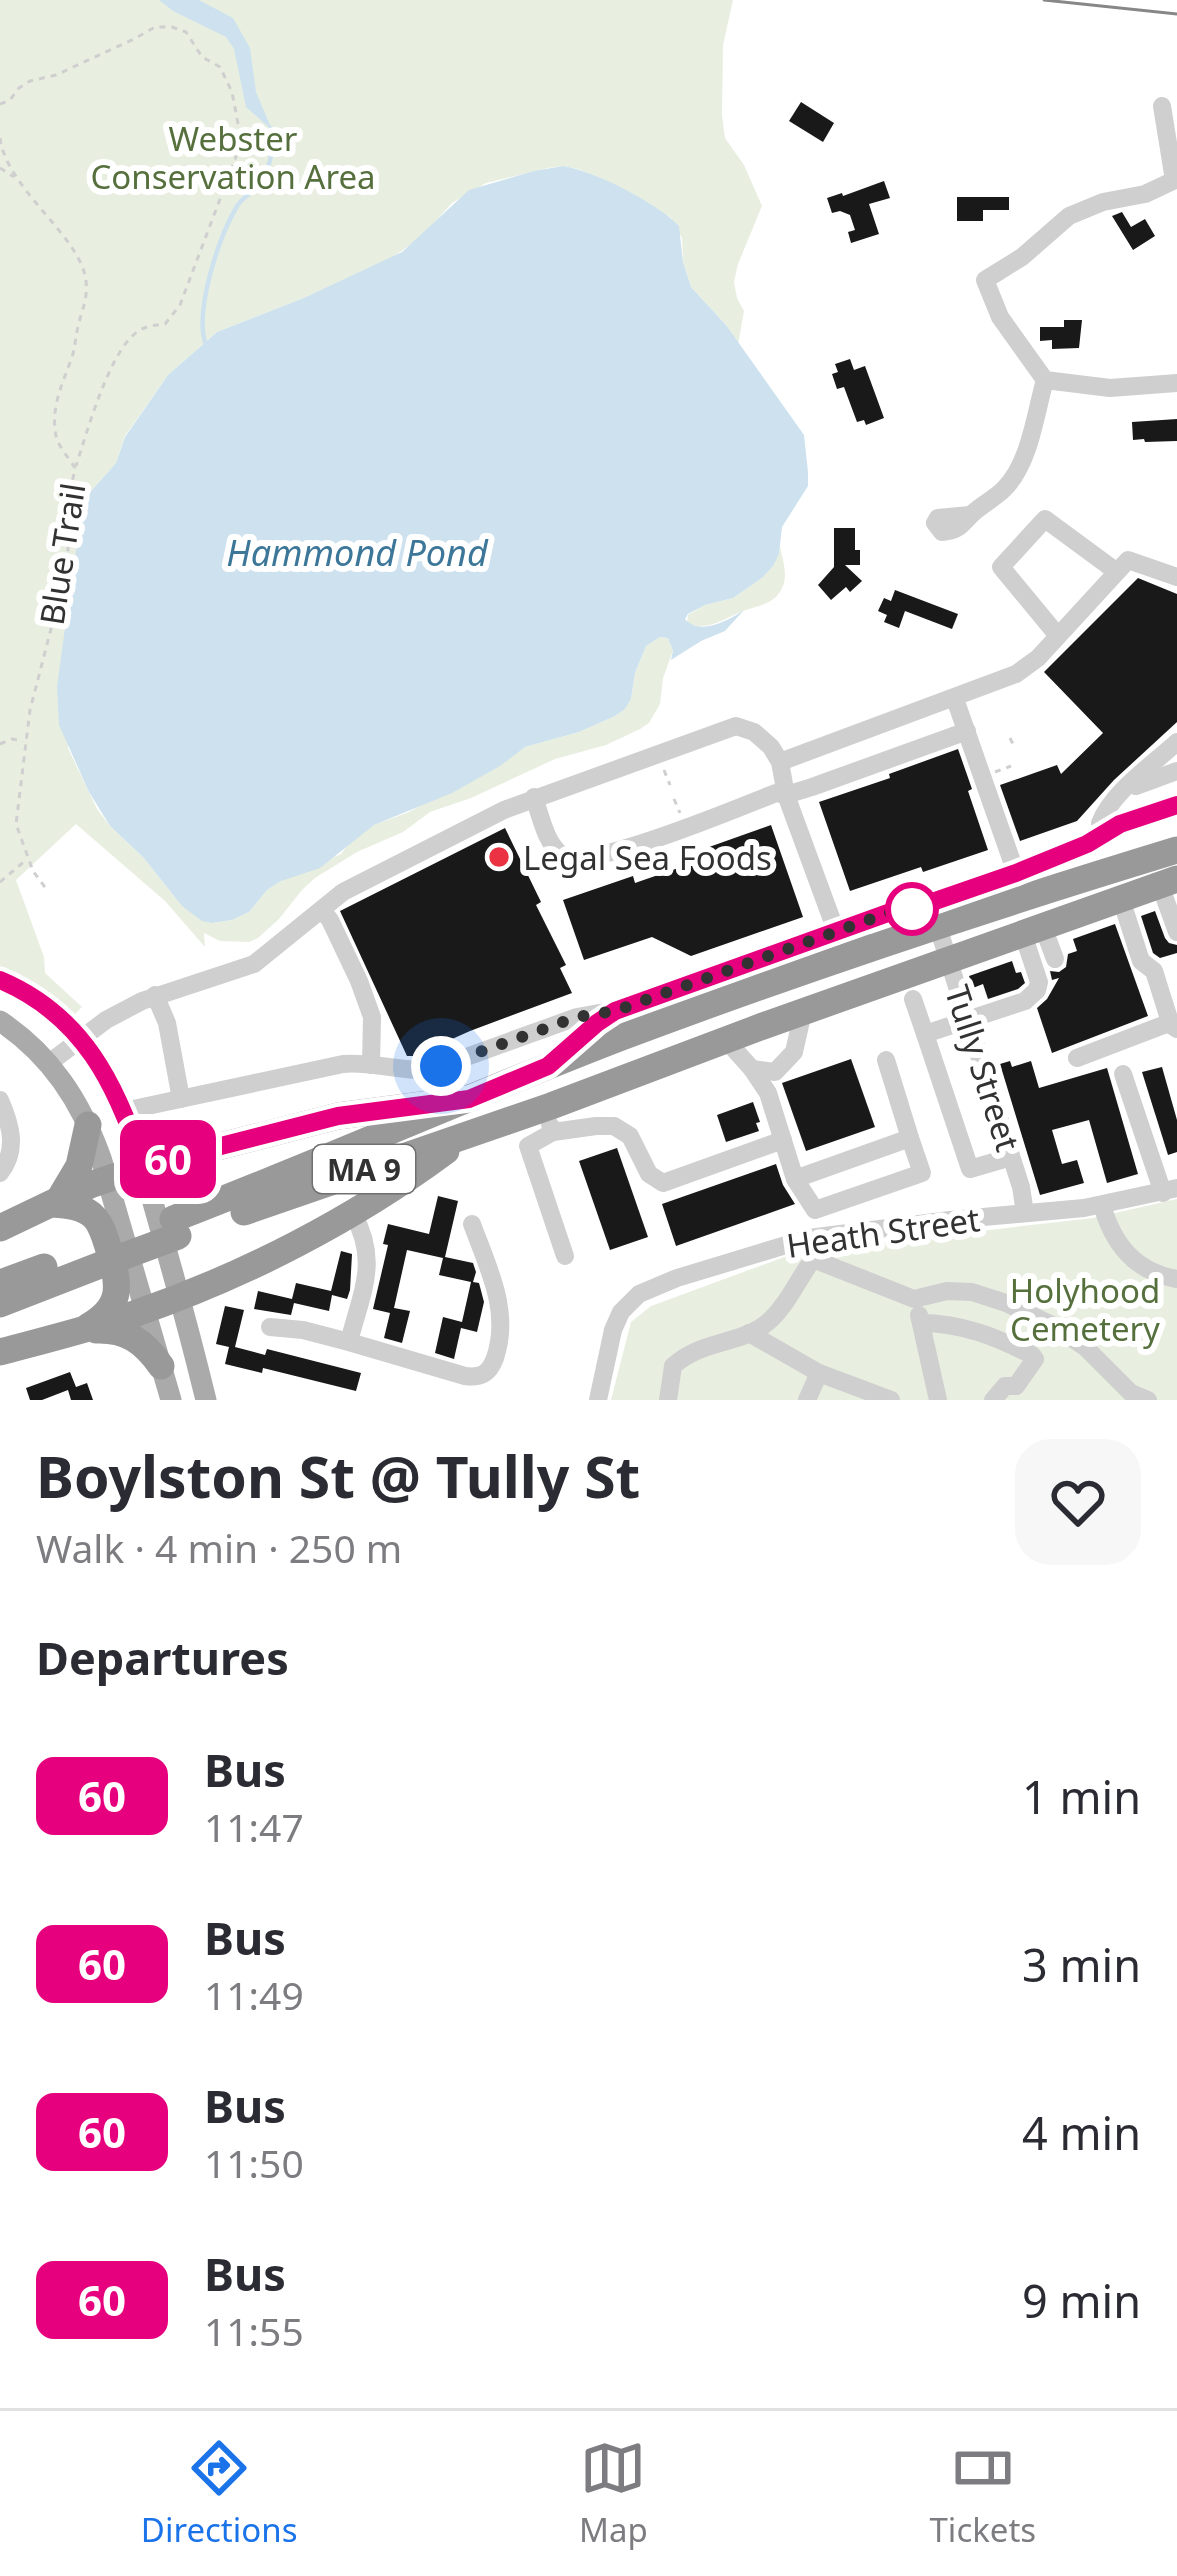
<!DOCTYPE html>
<meta charset="utf-8">
<style>
body{margin:0;font-family:"Noto Sans",sans-serif;background:#f7f7f7;color:#2b2b33;height:100vh;display:flex;flex-direction:column;font-size:45px;white-space:nowrap}
*{box-sizing:border-box;margin:0}
p{font-size:39px;color:#7c7c81}
.icon{flex:none;width:66px;height:66px;fill:none;stroke:currentColor;stroke-width:2;stroke-linecap:round;stroke-linejoin:round}
.map{position:relative;height:1400px;overflow:hidden}
.panel{display:flex;flex-direction:column;background:#fff;flex:1}
.panel>*{flex:none}
.badge{padding:0 24px;border-radius:18px;font-size:42px;line-height:78px}
.you{position:absolute;width:60px;height:60px;margin:-30px;border:9px solid #fff;border-radius:50%;background:#1a73e8;box-shadow:0 0 0 18px #1a73e833}
.map>.badge{position:absolute;translate:-50% -50%;box-shadow:0 0 0 6px #fff}
h2{padding:0 36px;font-size:45px;line-height:108px}
.round{display:grid;place-items:center;flex:none;width:126px;height:126px;border-radius:36px;background:#f7f7f7}
.headline{display:flex;align-items:center;justify-content:space-between;height:204px;padding:0 36px}
h1{font-size:57px;font-weight:700;line-height:90px}
ul{padding:0;list-style:none}
li{display:flex;align-items:center;gap:36px;height:168px;padding:0 36px}
li div{flex:1}
li b{display:block;font-size:45px}
li em{font-style:normal}
li .badge{min-width:132px;font-weight:700;text-align:center}
.menu{display:flex;justify-content:space-around;align-items:center;height:168px;border-top:3px solid #e1e1e2;background:#fff;font-size:33px;color:#7c7c81}
.menu a{display:grid;justify-items:center;gap:6px}
.menu .current{color:#1a73e8}
.map>svg:first-child{display:block}
</style>
<div class="map">
<svg width="1177" height="1400" viewBox="0 0 1177 1400">
<rect width="100%" height="100%" fill="#fff"/>
<g fill="#e8efe0">
<polygon points="0,0 733,0 723,45 722,115 725,138 744,165 762,206 738,264 734,282 737,298 744,311 738,345 726,325 691,287 683,262 682,238 671,218 603,179 578,169 563,166 548,168 486,183 452,203 421,237 390,259 306,297 217,332 168,375 125,436 116,463 85,498 65,630 68,748 97,809 110,826 143,857 182,906 212,923 232,920 249,912 267,890 281,881 341,854 351,841 374,825 409,812 525,747 579,732 615,716 625,709 631,699 635,673 646,646 660,637 668,638 673,651 663,678 660,704 649,723 640,729 606,745 555,759 471,798 430,812 403,832 357,852 315,878 302,890 279,919 258,938 249,942 220,941 204,933 205,947 165,901 76,824 16,880 44,957 45,973 82,1007 74,1015 39,987 0,969"/>
<path d="M780 546C782 558 788 573 783 586 775 605 759 605 743 611 723 619 709 631 687 624L688 615 705 605 733 598 762 578 779 554Z"/>
<polygon points="1177,1199 1177,1400 611,1400 631,1322 651,1306 798,1252 1093,1218"/>
</g>
<g fill="#cde2ee">
<polygon points="159,0 199,0 233,18 250,48 256,92 272,130 246,107 234,49 226,37 173,11"/>
<path d="M563 166C595 171 657 203 679 226L683 262 691 287 726 325 804 435 808 472V486L782 527 779 554 773 566 762 578 733 598 705 605 688 614 685 619C700 636 728 621 744 610L725 631 701 641 671 660 673 651 668 638 660 637 646 646 635 673 631 699 625 709 615 716 579 732 525 747 500 766 452 793 374 825 320 868 281 881 267 890 249 912 232 920 212 923 202 921 182 906 143 857 110 826 89 792 59 725 57 687 73 569 85 498 116 463 125 437 168 375 217 332 306 297 402 252 469 190 534 171Z"/>
</g>
<g fill="none" stroke-linecap="round" stroke-linejoin="round">
<path stroke="#cde2ee" stroke-width="4.5" d="M205 342C195 309 219 237 236 208 241 198 249 195 256 188 269 176 276 144 271 128"/>
</g>
<g fill="#191919">
<polygon points="801,102 834,123 823,142 789,121"/>
<polygon points="884,181 890,198 869,204 879,234 851,243 848,232 855,230 850,215 840,211 832,213 827,198 842,193 843,196"/>
<polygon points="957,197 1009,197 1009,210 983,210 983,221 957,221"/>
<polygon points="1122,212 1131,227 1145,219 1155,236 1133,250 1112,216"/>
<polygon points="1064,320 1082,320 1079,348 1052,349 1052,340 1040,341 1040,327 1064,327"/>
<polygon points="850,359 854,370 865,366 884,418 866,425 864,420 857,422 844,387 837,389 832,374 838,372 835,364"/>
<polygon points="1177,419 1177,441 1145,442 1144,439 1133,440 1132,422"/>
<polygon points="834,528 855,528 855,550 860,550 860,565 845,565 862,581 850,592 846,587 831,600 818,585 834,567"/>
<polygon points="1138,578 1177,594 1177,722 1114,780 1077,821 1020,841 1000,785 1057,765 1061,774 1103,733 1044,672"/>
<polygon points="895,590 958,614 952,629 905,611 899,628 884,622 887,615 878,611 884,598 891,601"/>
<polygon points="958,749 972,789 968,791 988,850 923,872 921,867 850,891 819,802 890,778 889,774"/>
<polygon points="771,825 803,917 691,956 652,937 584,960 563,900 633,876 635,883 684,866 681,857"/>
<polygon points="505,828 541,902 536,905 566,965 560,968 572,993 470,1031 414,1056 407,1056 340,911"/>
<polygon points="1155,911 1165,938 1169,943 1177,945 1177,953 1160,958 1153,953 1141,916"/>
<polygon points="1115,924 1148,1016 1052,1053 1037,1008 1047,999 1059,978 1052,980 1050,971 1059,972 1066,967 1068,954 1077,951 1073,939"/>
<polygon points="1012,961 1016,973 1021,972 1025,983 1018,989 988,999 983,984 973,988 969,976"/>
<polygon points="851,1059 875,1127 806,1151 782,1083"/>
<polygon points="1010,1061 1012,1067 1031,1061 1039,1088 1107,1068 1138,1174 1107,1183 1089,1120 1052,1130 1062,1164 1077,1160 1084,1183 1040,1195 1000,1064"/>
<polygon points="1162,1067 1177,1120 1177,1152 1168,1155 1142,1072"/>
<polygon points="753,1102 760,1122 756,1123 759,1131 726,1142 717,1115"/>
<polygon points="617,1148 648,1237 610,1250 579,1161"/>
<polygon points="776,1164 783,1185 795,1204 676,1246 662,1204"/>
<polygon points="438,1196 458,1201 445,1257 473,1263 476,1272 473,1282 479,1283 484,1302 477,1332 461,1328 454,1359 435,1353 443,1317 462,1322 471,1282 439,1275 443,1258 407,1250 394,1308 410,1311 402,1343 384,1338 390,1313 373,1309 388,1245 383,1244 388,1224 429,1234"/>
<polygon points="341,1251 352,1254 350,1290 347,1299 332,1295 329,1311 294,1303 291,1315 254,1309 258,1291 292,1299 296,1283 331,1291"/>
<polygon points="225,1306 244,1310 235,1347 265,1355 267,1349 361,1373 356,1391 263,1368 262,1373 225,1364 229,1347 216,1344"/>
<polygon points="70,1372 76,1387 87,1383 93,1400 71,1400 68,1390 42,1400 30,1400 26,1388"/>
</g>
<g fill="none" stroke-linecap="round" stroke-linejoin="round">
<g stroke="#cfcfcf" stroke-width="3" stroke-dasharray="6 6" stroke-linecap="butt">
<path d="M0 104 10 100 19 88 30 81 56 75 136 38 155 27H172L186 32 202 57 220 67 232 92 239 129 237 154 180 305 165 324C155 325 145 326 137 332 109 352 87 432 76 466"/>
<path d="M0 138C7 190 81 236 86 281 88 298 82 310 78 326 76 336 75 345 73 354 64 381 50 406 56 436 58 446 69 458 75 468L69 498 70 526 66 571 30 710 16 824 33 871 47 890"/>
<polyline points="0,168 14,177"/>
<polyline points="1010,738 1015,748"/>
<polyline points="0,744 12,739 23,741"/>
<polyline points="664,770 670,785"/>
<polyline points="995,772 1011,766"/>
<polyline points="674,799 680,813"/>
<polyline points="0,882 26,860"/>
</g>
<g stroke="#cfcfcf" stroke-width="18">
<polyline points="1162,106 1174,180"/>
<polyline points="1177,179 1145,194 1103,202 1069,216 1022,257 985,280 1000,317 1045,380 1110,388 1177,383"/>
<path d="M970 515 938 518 935 523 942 532C960 531 962 523 973 513 983 504 995 498 1004 489 1030 463 1035 415 1045 380"/>
<polyline points="1058,636 1001,567 1045,519 1117,572"/>
<polyline points="955,699 1016,873"/>
<polyline points="780,762 1016,674 1038,658 1128,560 1177,577"/>
<polyline points="1136,786 1177,771"/>
<path d="M534 797C540 814 546 845 562 855 588 872 742 806 776 793L786 795 812 787 967 731"/>
<path d="M1104 832 1100 823C1112 792 1152 765 1177 742"/>
<polyline points="1160,885 1177,932"/>
<polyline points="1121,899 1141,961 1154,971 1171,1025 1177,1029"/>
<polyline points="322,910 330,920 359,981 372,1017 371,1065"/>
<polyline points="937,924 1021,1187 1025,1213"/>
<polyline points="1043,927 1055,959"/>
<polyline points="155,995 167,1023 181,1099"/>
<polyline points="913,999 925,1034"/>
<polyline points="726,1040 752,1069 775,1072 794,1052 803,1012"/>
<polyline points="566,1053 597,1023 615,1011 899,909 912,909 1016,873 1087,844 1120,824 1177,805"/>
<polyline points="1077,1058 1166,1024 1171,1025"/>
<polyline points="49,1063 106,1020 142,1001 254,964 343,892 504,810 736,726 754,732 771,747 780,762 786,795 836,931 852,941 871,943"/>
<polyline points="752,1069 768,1093 795,1179 910,1138 886,1060"/>
<polyline points="1123,1074 1163,1193"/>
<path d="M0 1100C11 1125 18 1150 0 1173"/>
<path d="M124 1111 343 1064C373 1061 403 1073 433 1069L577 1017 610 1011"/>
<polyline points="550,1125 553,1132 528,1146 565,1256"/>
<polyline points="553,1132 596,1126 614,1126 630,1136 649,1174 663,1183 783,1140"/>
<polyline points="1011,1157 970,1169 925,1034 1025,1001 1037,990 1039,982 1023,934"/>
<polyline points="795,1179 815,1210 922,1173 910,1138"/>
<path d="M1102 1205C1113 1244 1135 1272 1177 1279"/>
<polyline points="919,1315 938,1400"/>
<path d="M921 1323C962 1323 996 1337 1032 1355L1035 1359 1016 1386"/>
<path d="M270 1327 303 1330 349 1342 465 1376C481 1378 489 1374 495 1358 511 1311 488 1268 472 1224"/>
<polyline points="749,1333 819,1373 891,1400"/>
<path d="M349 1342C361 1293 380 1262 353 1214"/>
<polyline points="598,1400 613,1330 621,1312 639,1294 677,1278 809,1238 950,1220 1084,1208 1177,1188"/>
<path d="M668 1400 673 1366C703 1339 741 1345 768 1322 786 1307 799 1278 813 1259L914 1299 947 1291 972 1292 1006 1303 1050 1324 1085 1347 1131 1393 1148 1400"/>
<polyline points="807,1400 819,1373"/>
<polyline points="993,1400 1005,1386 1016,1386"/>
</g>
<g stroke="#aaa" stroke-width="21">
<path d="M0 980C108 1025 132 1129 161 1231 177 1287 192 1343 206 1400"/>
<path d="M0 1021C51 1055 81 1102 101 1158L171 1400"/>
</g>
<g stroke="#999" stroke-width="27">
<polyline points="60,1198 79,1166 88,1125"/>
<path d="M51 1204C66 1205 84 1206 95 1218 103 1227 106 1242 110 1253 120 1286 122 1307 89 1326"/>
<polyline points="244,1212 551,1106 763,1026 1177,879"/>
<path d="M173 1219C324 1161 471 1095 622 1037 805 968 990 907 1177 850"/>
<polyline points="0,1228 90,1185 155,1163 338,1116 429,1104"/>
<polyline points="0,1283 44,1267"/>
<polyline points="0,1304 103,1264"/>
<path d="M96 1330C126 1329 144 1341 161 1366"/>
<path d="M0 1352C45 1340 90 1329 134 1314 244 1276 353 1220 446 1151"/>
</g>
<polyline stroke="#878787" stroke-width="3" points="1044,0 1177,14"/>
<polyline stroke="#999" stroke-width="27" points="103,1264 178,1236"/>
</g>
<g fill="none" stroke-linecap="round" stroke-linejoin="round">
<g stroke="#fff" stroke-width="27">
<path id="line" d="M0 980C83 1015 117 1085 143 1166L338 1116 469 1099 548 1066 597 1023 615 1011 899 909H912L1016 873 1087 844 1120 824 1177 805"/>
</g>
<use href="#line" stroke="#e6007e" stroke-width="18"/>
<polyline stroke="#323232" stroke-width="12" stroke-dasharray="0 21.6" points="441,1066 577,1017 615,1011 899,909 912,909"/>
</g>
<circle fill="#eb3242" stroke="#fff" stroke-width="4.5" cx="499" cy="857" r="12"/>
<circle fill="#fff" stroke="#e6007e" stroke-width="6" cx="912" cy="909" r="24"/>
<g text-anchor="middle" dominant-baseline="central" stroke-width="12" stroke-linejoin="round" paint-order="stroke">
<rect fill="#fff" stroke="#707070" stroke-width="3" x="313" y="1145" width="102" height="48" rx="9"/>
<g font-size="30" font-weight="bold" fill="#323232">
<text x="364" y="1169">MA 9</text>
</g>
<g font-size="33" fill="#56703d" stroke="#fff">
<text x="233" y="138">Webster<tspan x="233" dy="38">Conservation Area</tspan></text>
<text x="1085" y="1290">Holyhood<tspan x="1085" dy="38">Cemetery</tspan></text>
</g>
<g font-size="33" fill="#323232" stroke="#fff">
<text transform="translate(62 554) rotate(-81)">Blue Trail</text>
<text transform="translate(983 1068) rotate(72)">Tully Street</text>
<text transform="translate(883 1232) rotate(-8)">Heath Street</text>
</g>
<g font-size="33" fill="#323232" stroke="#fff" text-anchor="start">
<text x="523" y="857">Legal Sea Foods</text>
</g>
<g font-size="36" font-style="italic" fill="#3c7698" stroke="#fff">
<text x="357" y="552">Hammond Pond</text>
</g>
</g>
</svg>
<div class="you" style="left:441px;top:1066px"></div>
<b class="badge" style="left:168px;top:1159px;background:#e6007e;color:#fff">60</b>
</div>
<section class="panel">
<div class="headline"><div><h1>Boylston St @ Tully St</h1><p>Walk · 4 min · 250 m</p></div><a class="round"><svg class="icon" aria-label="heart" viewBox="0 0 24 24"><path d="M12 20l-8-8c-3-5 5-10 8-4 3-6 11-1 8 4z"/></svg></a></div>
<h2>Departures</h2>
<ul>
<li><span class="badge" style="background:#e6007e;color:#fff">60</span><div><b>Bus</b><p>11:47</p></div><em>1 min</em></li>
<li><span class="badge" style="background:#e6007e;color:#fff">60</span><div><b>Bus</b><p>11:49</p></div><em>3 min</em></li>
<li><span class="badge" style="background:#e6007e;color:#fff">60</span><div><b>Bus</b><p>11:50</p></div><em>4 min</em></li>
<li><span class="badge" style="background:#e6007e;color:#fff">60</span><div><b>Bus</b><p>11:55</p></div><em>9 min</em></li>
</ul>
</section>
<nav class="menu">
<a class="current"><svg class="icon" aria-label="directions" viewBox="0 0 24 24"><path d="M12 3l9 9-9 9-9-9zM9 14v-3h6M13 9l2 2-2 2"/></svg>Directions</a>
<a><svg class="icon" aria-label="map" viewBox="0 0 24 24"><path d="M3 6l6-2 6 2 6-2v14l-6 2-6-2-6 2zM9 4v14M15 6v14"/></svg>Map</a>
<a><svg class="icon" aria-label="tickets" viewBox="0 0 24 24"><path d="M3 7h18v10H3zM15 7v10"/></svg>Tickets</a>
</nav>
